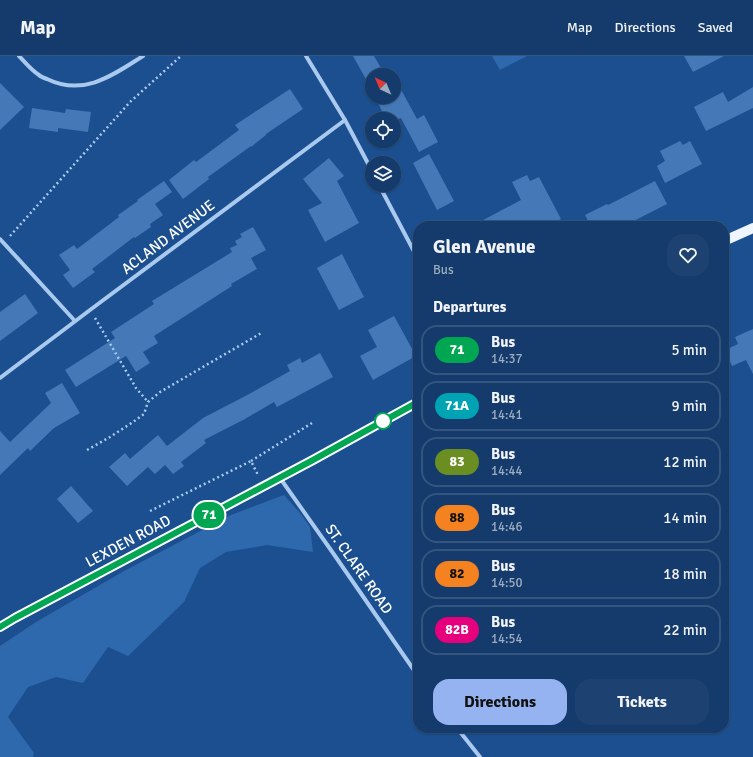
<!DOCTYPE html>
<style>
body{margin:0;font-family:Signika,sans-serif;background:#1d4271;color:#f1f3f6;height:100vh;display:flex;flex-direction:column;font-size:15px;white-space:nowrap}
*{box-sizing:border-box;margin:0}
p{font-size:13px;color:#9dadc1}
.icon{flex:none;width:22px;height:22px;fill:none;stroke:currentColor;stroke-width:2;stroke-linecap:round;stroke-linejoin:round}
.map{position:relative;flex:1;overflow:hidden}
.drawer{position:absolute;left:413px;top:165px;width:316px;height:512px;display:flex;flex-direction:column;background:#143b6b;border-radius:16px;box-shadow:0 1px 3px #0004,0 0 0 1px #33557e}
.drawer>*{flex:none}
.badge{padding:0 8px;border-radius:13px;font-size:14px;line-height:26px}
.needle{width:26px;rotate:316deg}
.controls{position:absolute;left:365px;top:12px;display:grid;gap:8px}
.controls a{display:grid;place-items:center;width:36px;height:36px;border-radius:50%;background:#143b6b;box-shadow:0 1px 3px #0004,0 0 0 1px #33557e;font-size:20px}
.map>.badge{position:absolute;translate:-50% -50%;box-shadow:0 0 0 2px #fff}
h2{padding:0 20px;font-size:15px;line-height:36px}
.round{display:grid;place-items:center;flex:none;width:42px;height:42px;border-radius:16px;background:#1d4271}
.summary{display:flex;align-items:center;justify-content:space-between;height:68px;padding:0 20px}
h1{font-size:19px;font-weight:700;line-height:30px}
.cta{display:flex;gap:8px;margin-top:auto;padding:8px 20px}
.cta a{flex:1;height:46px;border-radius:16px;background:#95b2f1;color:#111;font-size:16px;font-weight:700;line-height:46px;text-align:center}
.cta a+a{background:#1d4271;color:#f1f3f6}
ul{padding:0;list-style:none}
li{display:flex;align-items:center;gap:12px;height:50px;margin:0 8px 6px;padding:0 12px;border:2px solid #33557e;border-radius:16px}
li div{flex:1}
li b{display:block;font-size:15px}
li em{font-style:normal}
li .badge{min-width:44px;font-weight:700;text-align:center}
header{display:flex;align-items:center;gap:24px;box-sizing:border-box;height:56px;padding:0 20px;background:#143b6b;border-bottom:1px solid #33557e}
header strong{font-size:19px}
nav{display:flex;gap:22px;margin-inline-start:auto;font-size:14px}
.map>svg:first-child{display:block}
</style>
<header>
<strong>Map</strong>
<nav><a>Map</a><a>Directions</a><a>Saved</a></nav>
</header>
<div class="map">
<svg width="753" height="701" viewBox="0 0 753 701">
<rect width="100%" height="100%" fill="#1b4f8f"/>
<g fill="#2e69ad">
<polygon points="492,0 527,0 500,14"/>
<polygon points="284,439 300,457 310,471 313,496 267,489 226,496 200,512 184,546 128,600 108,591 83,627 56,621 28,631 8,661 34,697 33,701 0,701 0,590 36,566 124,515 231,459"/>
</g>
<g fill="#4478b7">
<polygon points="353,0 374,0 385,19 372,19 372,34"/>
<polygon points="684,0 724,0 693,16"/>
<polygon points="0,27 24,51 0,74"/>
<polygon points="398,28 417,63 424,59 438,86 419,96 401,62 398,63 386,63 375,41 394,41 394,30"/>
<polygon points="753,31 753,52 706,75 694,51 723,36 728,46"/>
<polygon points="290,33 303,53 266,78 266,79 251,91 251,90 208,121 209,123 183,143 169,124 194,104 196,106 239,74 235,69"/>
<polygon points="32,52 65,57 66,53 91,56 88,76 58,72 58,76 29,72"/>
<polygon points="680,85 683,89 690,85 702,108 665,127 657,110 665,105 660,95"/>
<polygon points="429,98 454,145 437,154 413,107"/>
<polygon points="329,102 344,120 337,125 359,167 325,186 308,154 322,147 303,123"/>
<polygon points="527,119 530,125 539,121 561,163 548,170 472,170 521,144 512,126"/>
<polygon points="164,125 172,136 155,148 163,159 150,168 151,171 135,182 134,181 92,213 95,216 73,232 63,219 70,214 59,199 74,189 77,193 119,161 118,159 138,145 137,144"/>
<polygon points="655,125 667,148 624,170 591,170 585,159 607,148 608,149"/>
<polygon points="253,171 266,194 251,202 257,213 231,228 232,230 154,280 158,287 143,296 150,307 136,316 126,300 76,331 65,314 115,282 111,276 154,248 152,245 232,196 230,192 237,189 235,185 242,181 240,178"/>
<polygon points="342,198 364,241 339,254 317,212"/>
<polygon points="25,238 38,257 0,285 0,256"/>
<polygon points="394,260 416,300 373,324 360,300 377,291 368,274"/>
<polygon points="753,273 753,318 746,304 732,310 725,294 738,288 735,281"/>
<polygon points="320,297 333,321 277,351 274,346 245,363 204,384 206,387 181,406 184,410 173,418 165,409 155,418 148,411 127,430 109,411 125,397 130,403 158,379 167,390 203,362 251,337 290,315 287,309 300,302 302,307"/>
<polygon points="62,327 80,357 54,372 30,395 28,392 0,419 0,375 10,386 51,347 45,337"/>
<polygon points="71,430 93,455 78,467 57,443"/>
</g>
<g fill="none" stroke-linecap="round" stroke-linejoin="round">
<g stroke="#a9c9ee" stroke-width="2.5" stroke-dasharray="2 3" stroke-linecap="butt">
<polyline points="10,180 130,46 181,0"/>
<polyline points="95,262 136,332 148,346"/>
<polyline points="87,394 110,381 133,366 144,358 148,346 160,336 263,276"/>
<polyline points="251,405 312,367"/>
<polyline points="150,455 251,405 258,419"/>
</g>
<g stroke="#a9c9ee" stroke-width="4">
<path d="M19 0C25 6 31 14 39 19 41 21 44 22 47 23 84 41 113 19 143 0"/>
<polyline points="306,0 345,64 372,115"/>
<polyline points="379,129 418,203"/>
<polyline points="0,183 75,265"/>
<polyline points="0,322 90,254 345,64"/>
<polyline points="280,422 333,497 418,620"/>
<polyline points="457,672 480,701"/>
</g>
<g stroke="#f0f6ff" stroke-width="10">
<polyline points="724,185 753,172"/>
<polyline points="0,571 15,562 313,404 418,346"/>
</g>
</g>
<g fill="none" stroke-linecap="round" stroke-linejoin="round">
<g stroke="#fff" stroke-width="9">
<polyline id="line" points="0,571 15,562 313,404 418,346"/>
</g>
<use href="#line" stroke="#00a651" stroke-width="6"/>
</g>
<circle fill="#fff" stroke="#00a651" stroke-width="2" cx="383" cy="365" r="8"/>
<g text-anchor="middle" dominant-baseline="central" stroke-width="3" stroke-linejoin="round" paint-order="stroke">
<g font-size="15" fill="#fff" stroke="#1b4f8f">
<text transform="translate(168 181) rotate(-37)">ACLAND AVENUE</text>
<text transform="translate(128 485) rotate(-28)">LEXDEN ROAD</text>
<text transform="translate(359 513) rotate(55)">ST. CLARE ROAD</text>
</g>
</g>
</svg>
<div class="controls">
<a><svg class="needle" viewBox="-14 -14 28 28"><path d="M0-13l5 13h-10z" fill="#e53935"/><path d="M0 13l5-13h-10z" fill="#9dadc1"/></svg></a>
<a><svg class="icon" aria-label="locate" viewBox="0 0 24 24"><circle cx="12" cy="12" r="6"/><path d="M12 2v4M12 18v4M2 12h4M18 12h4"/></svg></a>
<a><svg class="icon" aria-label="layers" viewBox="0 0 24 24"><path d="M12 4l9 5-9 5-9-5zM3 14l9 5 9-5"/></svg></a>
</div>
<b class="badge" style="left:209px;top:459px;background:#00a651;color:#fff">71</b>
<section class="drawer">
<div class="summary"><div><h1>Glen Avenue</h1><p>Bus</p></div><a class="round"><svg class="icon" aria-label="heart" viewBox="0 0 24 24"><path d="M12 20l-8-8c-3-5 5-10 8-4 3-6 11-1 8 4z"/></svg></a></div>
<h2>Departures</h2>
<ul>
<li><span class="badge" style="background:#00a651;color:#fff">71</span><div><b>Bus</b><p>14:37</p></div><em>5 min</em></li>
<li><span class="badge" style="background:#00a3b4;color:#fff">71A</span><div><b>Bus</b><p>14:41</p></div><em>9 min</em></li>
<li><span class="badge" style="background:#6b8e23;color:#fff">83</span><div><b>Bus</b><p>14:44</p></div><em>12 min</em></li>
<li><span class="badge" style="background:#f58220;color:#111">88</span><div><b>Bus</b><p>14:46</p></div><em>14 min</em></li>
<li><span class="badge" style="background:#f58220;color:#111">82</span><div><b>Bus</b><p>14:50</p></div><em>18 min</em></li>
<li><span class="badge" style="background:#e6007e;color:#fff">82B</span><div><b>Bus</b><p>14:54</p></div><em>22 min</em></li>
</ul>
<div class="cta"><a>Directions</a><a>Tickets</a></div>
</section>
</div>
